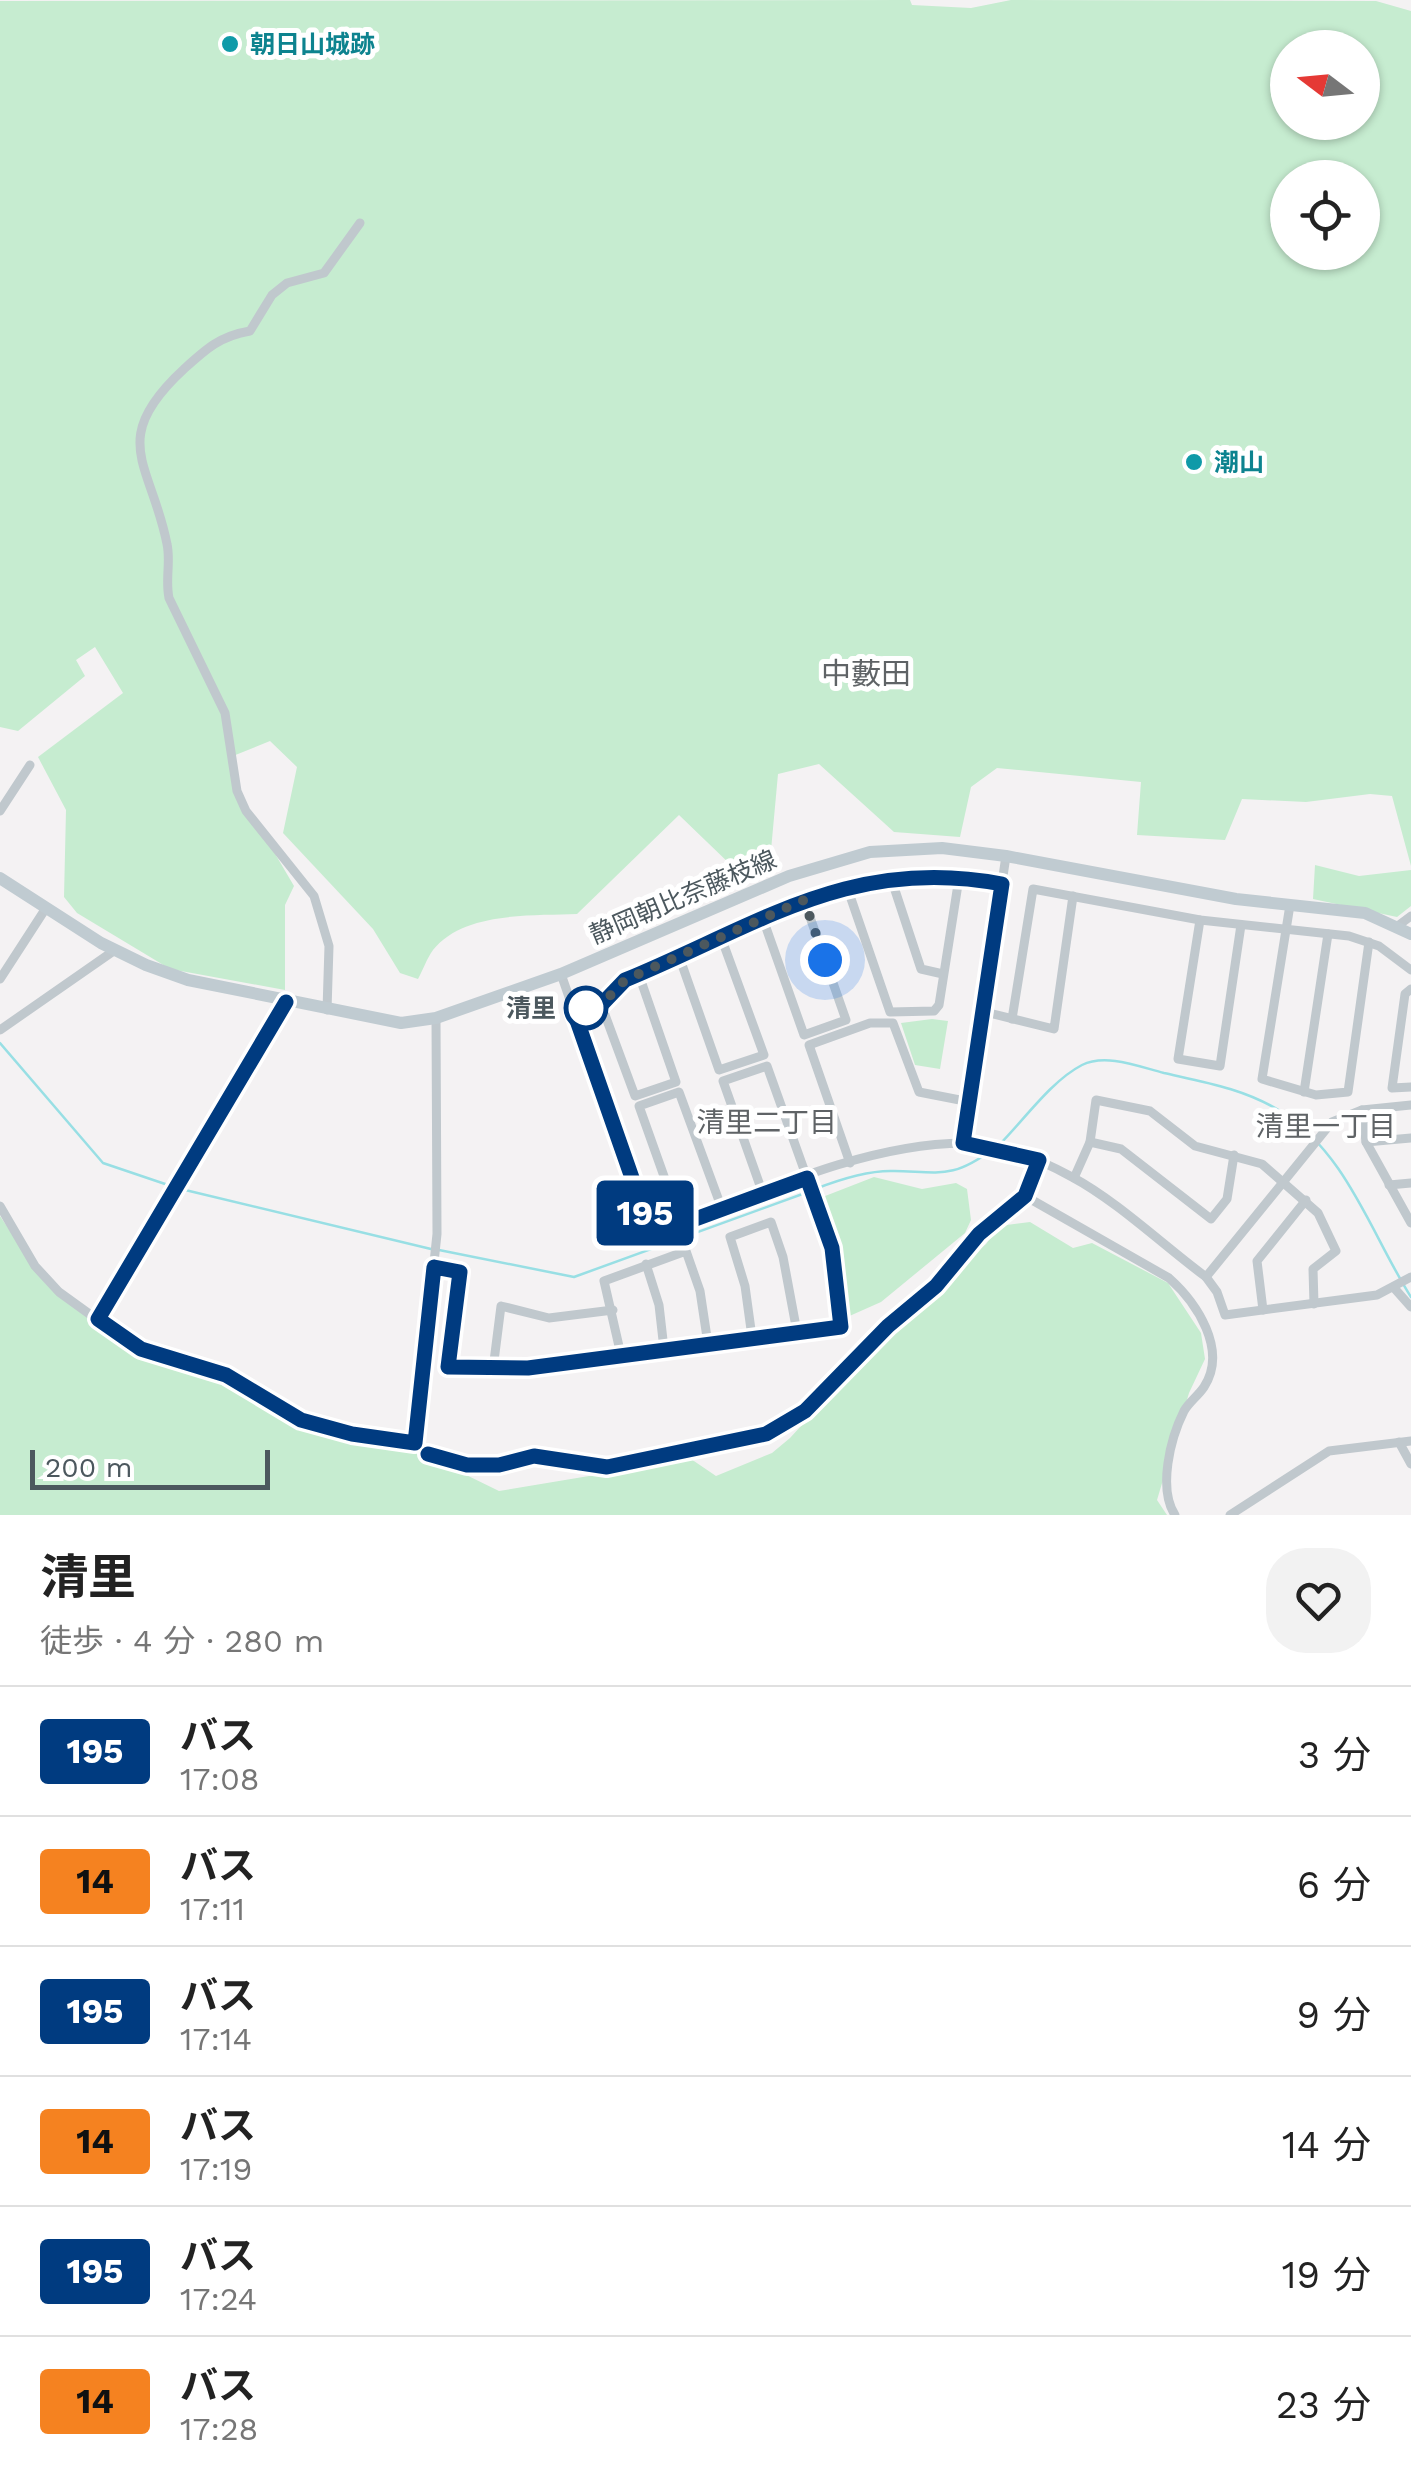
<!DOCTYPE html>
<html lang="ja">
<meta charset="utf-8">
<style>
body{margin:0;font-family:"Work Sans","Noto Sans JP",sans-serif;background:#f2f2f2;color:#222;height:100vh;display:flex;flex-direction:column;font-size:38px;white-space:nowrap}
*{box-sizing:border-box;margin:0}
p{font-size:32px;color:#767676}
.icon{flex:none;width:55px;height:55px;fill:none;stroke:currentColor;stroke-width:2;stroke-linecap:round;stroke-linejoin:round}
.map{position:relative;height:1515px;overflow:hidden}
.drawer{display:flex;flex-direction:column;background:#fff;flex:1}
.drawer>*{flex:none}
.badge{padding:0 20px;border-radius:8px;font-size:35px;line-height:65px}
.needle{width:65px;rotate:286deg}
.tools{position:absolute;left:1270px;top:30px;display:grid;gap:20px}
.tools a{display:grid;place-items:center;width:110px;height:110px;border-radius:50%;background:#fff;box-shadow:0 2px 8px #0004;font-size:50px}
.scale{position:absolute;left:30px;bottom:25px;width:240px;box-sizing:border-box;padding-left:10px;border:5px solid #4c585e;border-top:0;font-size:28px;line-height:35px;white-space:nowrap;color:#4c585e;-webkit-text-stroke:8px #fff;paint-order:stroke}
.you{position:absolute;width:50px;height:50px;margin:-25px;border:8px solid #fff;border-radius:50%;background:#1a73e8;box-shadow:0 0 0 15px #1a73e833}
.map>.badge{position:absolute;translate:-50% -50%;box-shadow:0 0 0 5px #fff}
.round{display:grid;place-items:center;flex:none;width:105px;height:105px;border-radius:40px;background:#f2f2f2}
.head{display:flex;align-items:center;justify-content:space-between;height:170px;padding:0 40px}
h1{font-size:48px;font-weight:700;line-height:75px}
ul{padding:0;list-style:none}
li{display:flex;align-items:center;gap:30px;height:130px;padding:0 40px;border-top:2px solid #e0e0e0}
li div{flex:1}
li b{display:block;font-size:38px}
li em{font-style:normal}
li .badge{min-width:110px;font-weight:700;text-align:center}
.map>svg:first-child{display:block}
</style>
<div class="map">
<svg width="1411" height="1515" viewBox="0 0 1411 1515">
<rect width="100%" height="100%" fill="#f4f2f3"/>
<g fill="#c6ecd0" fill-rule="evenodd">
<path d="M910 0 912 5 971 8 1011 0 1376 1 1411 11V866L1392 796 1370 794 1306 802 1242 799 1225 840 1137 835 1141 782 997 768 971 787 960 837 894 832 819 764 778 774 769 872 734 868 679 815 577 914C533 916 464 911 433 950 427 958 423 970 418 979L400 973 373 929 283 833 297 767 270 741 233 756 237 789 294 886 285 905V990L170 969 77 913 64 897 66 810 38 757 123 693 95 647 76 660 85 676 18 731 0 727V1ZM1288 48H1362V122H1288ZM1288 178H1362V252H1288Z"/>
<polygon points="1315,865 1359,876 1411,870 1411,906 1397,917 1313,899"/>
<polygon points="932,1019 948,1021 940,1069 915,1065 901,1023"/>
<polygon points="874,1177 922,1189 956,1183 967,1189 971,1220 965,1233 881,1302 845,1318 820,1198"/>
<polygon points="0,1216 45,1283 131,1347 227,1380 279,1413 329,1431 409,1447 499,1491 691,1459 716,1476 772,1453 790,1438 888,1331 986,1244 999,1226 1030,1222 1073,1248 1092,1243 1168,1283 1201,1333 1205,1359 1189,1393 1157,1500 1167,1515 0,1515"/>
</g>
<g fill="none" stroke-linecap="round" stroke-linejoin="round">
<g stroke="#98dfe4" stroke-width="2.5">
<polyline points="0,1043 103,1163 174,1187"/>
<path d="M999 1145C1024 1120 1051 1081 1082 1065 1106 1053 1140 1067 1164 1073 1204 1082 1245 1089 1280 1111 1347 1153 1371 1234 1411 1297"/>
<polyline points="181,1189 431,1249"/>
<path d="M815 1189C838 1180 869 1170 894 1171 941 1172 953 1179 993 1149"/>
<polyline points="439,1250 574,1277 808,1192"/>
</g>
<g stroke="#c0c8cd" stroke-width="9">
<polyline points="0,811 30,765"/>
<polyline points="891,878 921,969 943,974"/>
<polyline points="847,887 890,1012 934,1011 939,1005 959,878"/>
<polyline points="1290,905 1262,1079 1316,1095 1348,1092 1369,942"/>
<polyline points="763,919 804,1035 846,1020 804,900"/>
<polyline points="1200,920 1178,1059 1220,1066 1241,925"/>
<polyline points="1399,925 1411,916"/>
<polyline points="680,959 719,1070 764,1055 721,937"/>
<path d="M561 974 652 1235C751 1198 858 1144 964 1143 1001 1143 1041 1160 1072 1177 1117 1201 1164 1246 1206 1277L1217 1292 1225 1315 1377 1295 1411 1277"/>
<polyline points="0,979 46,908"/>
<polyline points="1411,989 1405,994 1392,1088 1411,1087"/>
<polyline points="601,1004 635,1096 676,1082 639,975"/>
<path d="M327 1010 329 946 314 896 246 811 237 791 225 713 169 598C165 579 171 562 167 544 151 463 107 440 184 369 206 349 220 336 250 331L272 295 287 283 324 273 360 223"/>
<path d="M574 1012 601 1004 625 980C758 926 850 855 1002 885"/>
<polyline points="985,1012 1054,1029 1073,896"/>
<polyline points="1012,1019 1033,889 1200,920 1349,936 1379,946 1411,970"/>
<polyline points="0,1030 115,950"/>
<polyline points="1304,1092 1328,934"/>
<polyline points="1362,1110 1366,1142 1411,1223"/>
<polyline points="1090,1142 1121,1149 1211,1219 1227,1199 1234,1155"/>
<polyline points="1366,1142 1411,1138"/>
<polyline points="963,1143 1006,856"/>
<polyline points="850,1163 809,1045 870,1023 893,1023 919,1092 970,1102"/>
<polyline points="1074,1178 1090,1142 1096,1100 1150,1111 1195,1146 1262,1164 1318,1213 1336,1251 1313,1269 1314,1304"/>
<polyline points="1389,1185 1411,1183"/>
<path d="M1025 1196 1169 1278C1197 1303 1228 1350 1204 1387 1198 1396 1189 1402 1184 1411 1170 1439 1158 1489 1175 1515"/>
<polyline points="0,1206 35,1266 59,1292 124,1339 141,1349 226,1375 301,1420 353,1435 415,1443 428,1454 467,1465 499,1465 534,1456 607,1467 766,1434 791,1422 936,1286 979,1235 1025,1196 1039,1160"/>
<polyline points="681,1224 639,1106 679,1092 722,1209"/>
<polyline points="646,1264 659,1305 664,1349"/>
<polyline points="434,1267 460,1272 448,1367 527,1367 841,1327 832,1248 767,1066 723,1081 763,1194"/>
<polyline points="1206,1277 1332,1122 1362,1110 1411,1105"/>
<polyline points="1395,1289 1411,1307"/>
<polyline points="1263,1310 1257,1261 1306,1200"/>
<polyline points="98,1319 286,1002"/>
<polyline points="752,1337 745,1286 730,1237 771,1222 783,1257 797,1332"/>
<polyline points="621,1355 604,1281 686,1251 700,1291 708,1344"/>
<polyline points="493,1369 501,1306 549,1318 613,1310"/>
<polyline points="1399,1442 1411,1464"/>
<polyline points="415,1443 437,1234 436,1018"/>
<polyline points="1230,1515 1329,1451 1411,1441"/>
</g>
<polyline stroke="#c0cbd1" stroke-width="12" points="0,878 101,943 146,965 188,980 401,1023 436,1018 561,974 789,876 870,852 942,848 1006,856 1236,899 1365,913 1411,934"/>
</g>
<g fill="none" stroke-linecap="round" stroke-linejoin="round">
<g stroke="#fff" stroke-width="22">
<path id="line" d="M286 1002 98 1319 141 1349 226 1375 301 1420 352 1434 415 1443 434 1267 460 1272 448 1367 528 1368 841 1327 832 1248 807 1178 652 1235 574 1012 602 1004 625 980C757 926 851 855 1002 884L963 1143 1039 1160 1025 1196 979 1234 936 1286 888 1326 805 1411 766 1434 607 1467 534 1456 499 1465H467L428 1454"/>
</g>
<use href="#line" stroke="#003b80" stroke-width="15"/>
<polyline stroke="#4c585e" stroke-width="10" stroke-dasharray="0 18" points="586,1008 574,1012 602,1004 625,980 804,900 825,960"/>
</g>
<g fill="#0f9aa8" stroke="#fff" stroke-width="4">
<circle cx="230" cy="44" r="10"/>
<circle cx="1194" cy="462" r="10"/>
</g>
<circle fill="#fff" stroke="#003b80" stroke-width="5" cx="586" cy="1008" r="20"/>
<g text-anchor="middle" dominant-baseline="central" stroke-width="10" stroke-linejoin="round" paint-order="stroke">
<g font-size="25" font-weight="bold" fill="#0d838f" stroke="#fff" text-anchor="start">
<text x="250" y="44">朝日山城跡</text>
<text x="1214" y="462">潮山</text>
</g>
<g font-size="25" fill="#4c585e" stroke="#fff">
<text transform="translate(683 897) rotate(-23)">静岡朝比奈藤枝線</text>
</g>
<g font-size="25" font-weight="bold" fill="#4c585e" stroke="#fff" text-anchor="end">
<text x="556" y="1008">清里</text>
</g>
<g font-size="28" fill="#5f6366" stroke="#fff">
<text x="767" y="1122">清里二丁目</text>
<text x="1326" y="1126">清里一丁目</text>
</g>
<g font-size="30" fill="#5f6366" stroke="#fff">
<text x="866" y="673">中藪田</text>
</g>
</g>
</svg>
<div class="tools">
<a><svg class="needle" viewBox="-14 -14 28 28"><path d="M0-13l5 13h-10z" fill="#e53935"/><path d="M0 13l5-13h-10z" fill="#767676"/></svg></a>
<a><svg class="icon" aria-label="locate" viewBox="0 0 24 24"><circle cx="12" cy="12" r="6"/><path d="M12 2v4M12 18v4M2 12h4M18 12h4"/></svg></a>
</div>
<div class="scale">200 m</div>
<div class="you" style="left:825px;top:960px"></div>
<b class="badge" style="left:645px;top:1213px;background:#003b80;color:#fff">195</b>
</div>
<section class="drawer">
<div class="head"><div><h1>清里</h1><p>徒歩 · 4 分 · 280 m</p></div><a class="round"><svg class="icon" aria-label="heart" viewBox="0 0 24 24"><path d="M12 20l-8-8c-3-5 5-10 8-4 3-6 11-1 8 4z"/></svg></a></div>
<ul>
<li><span class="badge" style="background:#003b80;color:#fff">195</span><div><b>バス</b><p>17:08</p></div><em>3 分</em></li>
<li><span class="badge" style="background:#f58220;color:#111">14</span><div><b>バス</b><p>17:11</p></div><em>6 分</em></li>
<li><span class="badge" style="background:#003b80;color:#fff">195</span><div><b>バス</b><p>17:14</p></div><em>9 分</em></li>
<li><span class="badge" style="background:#f58220;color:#111">14</span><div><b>バス</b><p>17:19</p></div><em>14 分</em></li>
<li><span class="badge" style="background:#003b80;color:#fff">195</span><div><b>バス</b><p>17:24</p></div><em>19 分</em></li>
<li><span class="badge" style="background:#f58220;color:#111">14</span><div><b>バス</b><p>17:28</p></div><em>23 分</em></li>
</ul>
</section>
